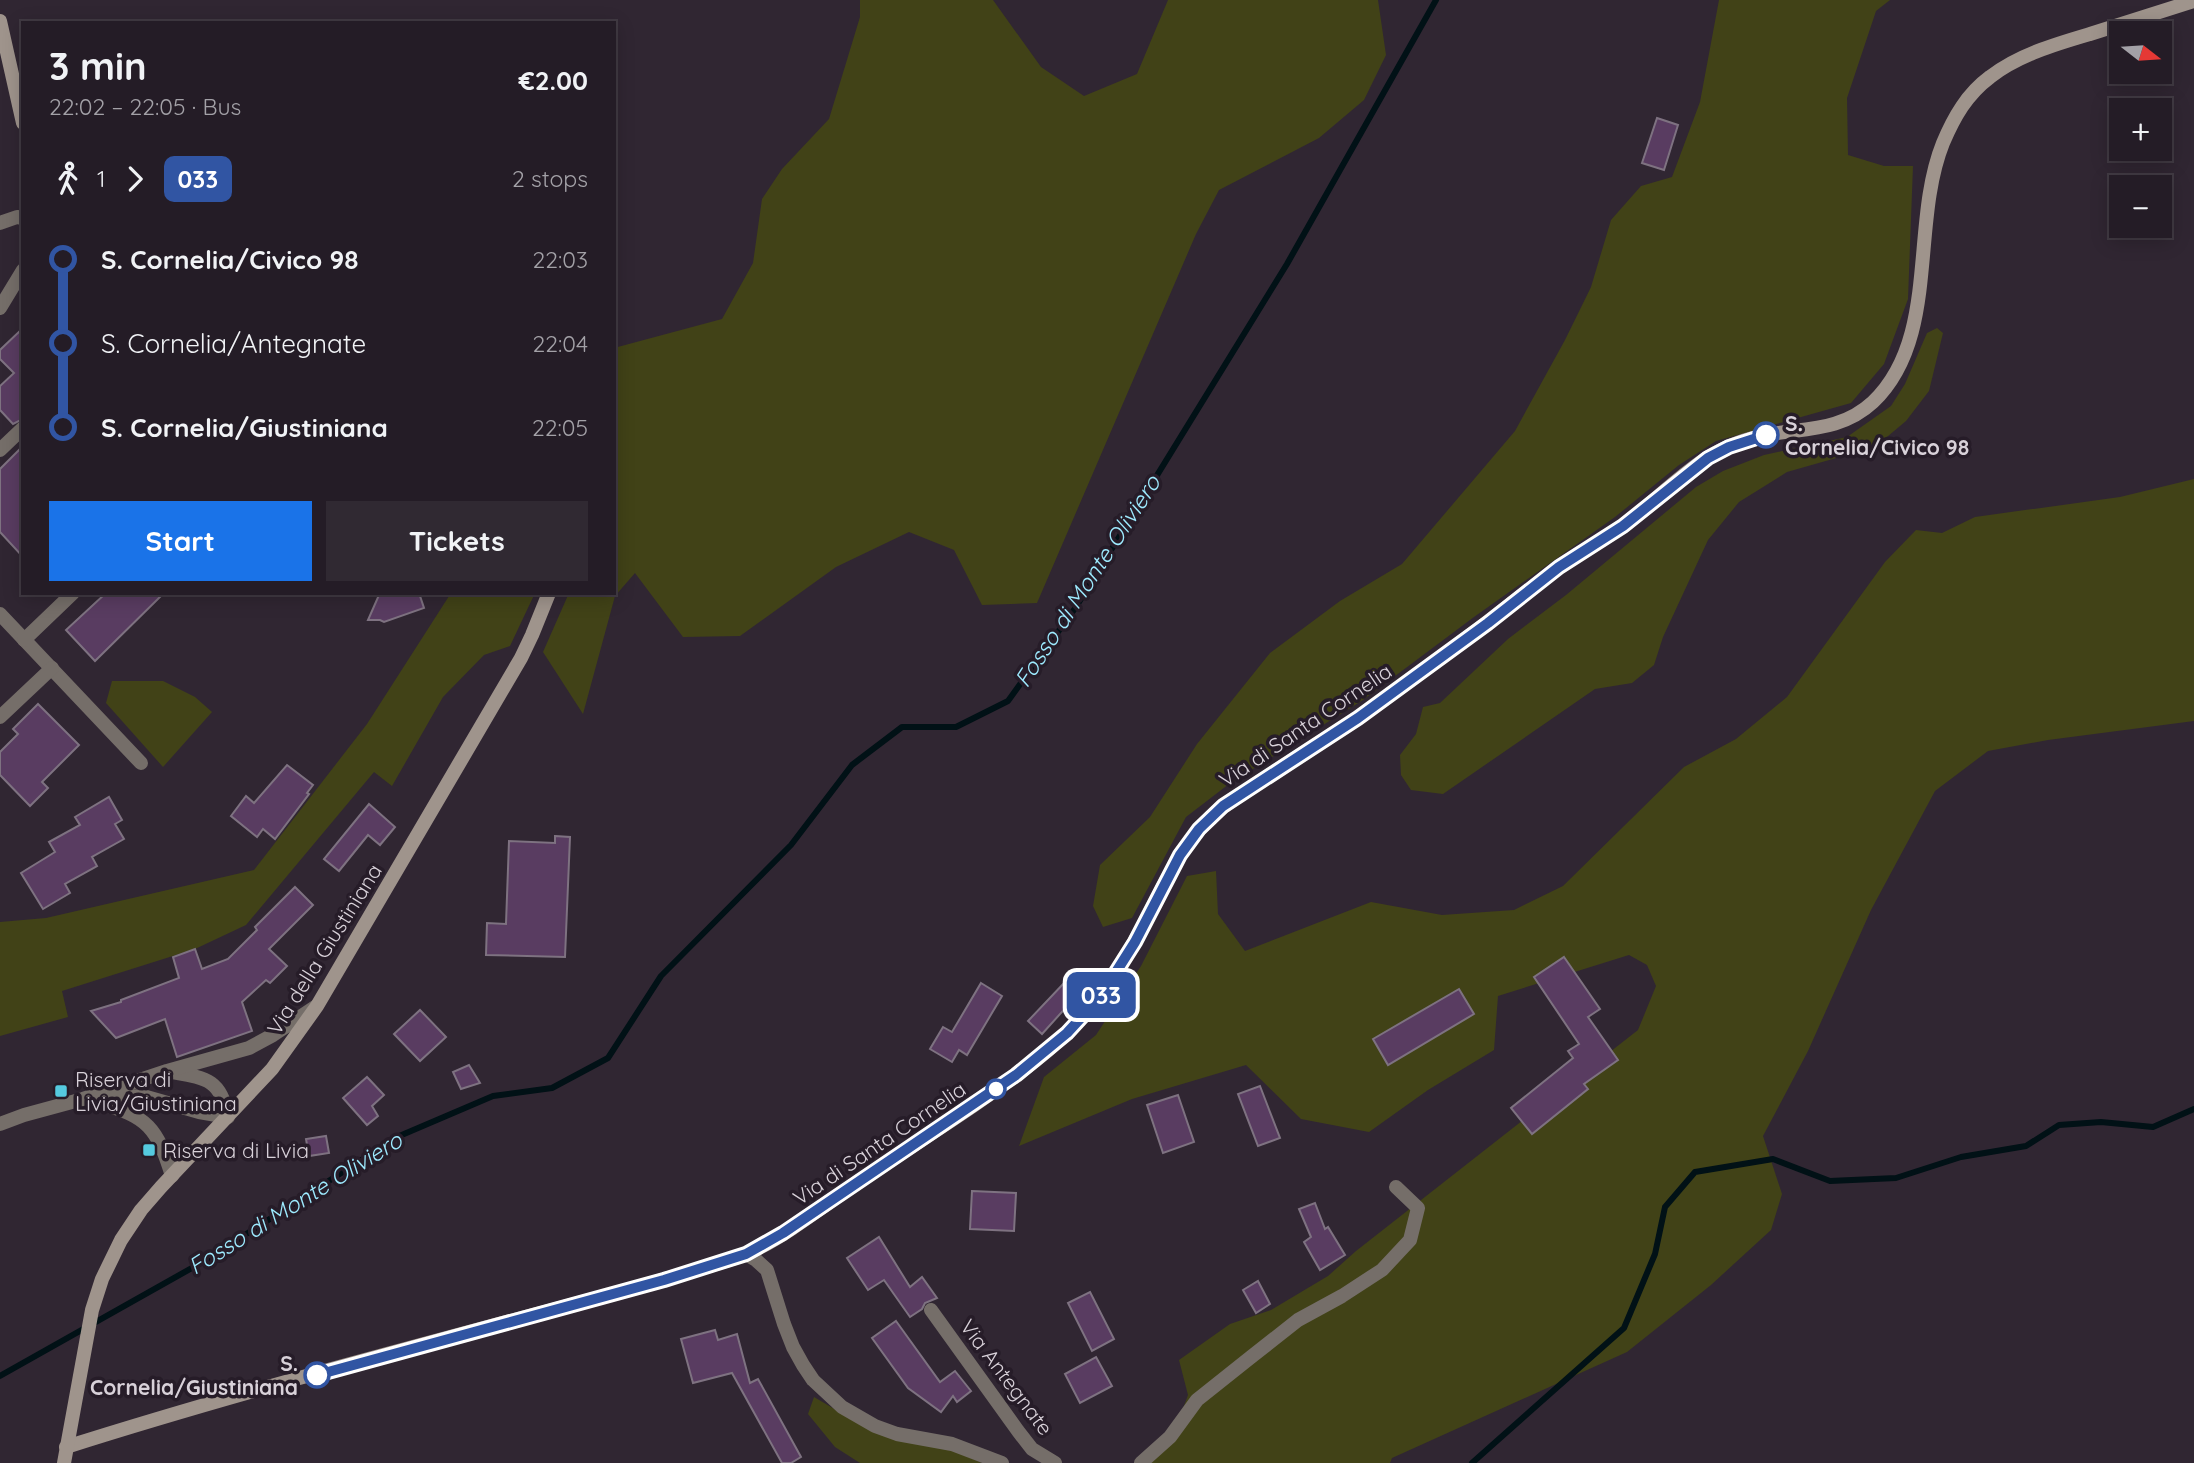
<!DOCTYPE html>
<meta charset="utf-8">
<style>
body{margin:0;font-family:Quicksand,sans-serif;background:#302932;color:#f1f3f6;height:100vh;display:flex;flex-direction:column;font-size:26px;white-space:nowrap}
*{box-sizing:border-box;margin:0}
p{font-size:23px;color:#a3a1a7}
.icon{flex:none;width:38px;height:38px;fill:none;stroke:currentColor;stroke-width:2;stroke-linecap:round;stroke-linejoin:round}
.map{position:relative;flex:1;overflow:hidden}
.side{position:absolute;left:21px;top:21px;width:595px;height:574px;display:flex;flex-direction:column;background:#241c26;border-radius:0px;box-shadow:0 4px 18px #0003,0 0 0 2px #413a43}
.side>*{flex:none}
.badge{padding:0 14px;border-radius:10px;font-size:24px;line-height:46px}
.needle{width:46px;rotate:107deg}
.controls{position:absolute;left:2109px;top:21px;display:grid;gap:14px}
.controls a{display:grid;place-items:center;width:63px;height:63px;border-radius:0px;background:#241c26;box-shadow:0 4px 18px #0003,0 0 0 2px #413a43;font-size:35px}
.map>.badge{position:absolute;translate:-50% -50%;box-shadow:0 0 0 4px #fff}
.legs{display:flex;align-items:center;gap:10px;height:77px;padding:0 28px;font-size:23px}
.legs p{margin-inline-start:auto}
.overview{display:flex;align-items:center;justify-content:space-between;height:119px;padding:0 28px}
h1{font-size:38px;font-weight:700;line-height:52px}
.cta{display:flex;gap:14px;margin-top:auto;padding:14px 28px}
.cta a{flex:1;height:80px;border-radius:0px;background:#1a73e8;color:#fff;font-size:28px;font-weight:700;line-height:80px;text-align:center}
.cta a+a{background:#302932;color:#f1f3f6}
ul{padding:0 28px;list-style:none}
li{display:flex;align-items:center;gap:24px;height:84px;font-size:26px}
li i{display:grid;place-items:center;width:10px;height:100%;margin:0 9px;background:currentColor}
li i::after{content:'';width:18px;height:18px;margin:-9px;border:5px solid;border-radius:50%;background:#241c26}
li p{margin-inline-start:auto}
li:first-child i{background:linear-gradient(#0000 50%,currentColor 0)}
li:last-child i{background:linear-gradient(currentColor 50%,#0000 0)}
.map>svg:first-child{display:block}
</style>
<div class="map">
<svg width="2194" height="1463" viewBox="0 0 2194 1463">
<rect width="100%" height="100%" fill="#302632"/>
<g fill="#414217">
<polygon points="860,0 993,0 1041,67 1084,96 1137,74 1168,0 1378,0 1386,55 1364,100 1319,138 1219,190 1196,234 1037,603 982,605 954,550 909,532 836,567 740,636 683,637 635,573 615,596 583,714 543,652 569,593 614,593 614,348 722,319 753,263 762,199 782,169 829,119 860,17"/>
<polygon points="1719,0 1890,0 1876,11 1847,98 1848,155 1884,166 1913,166 1908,299 1884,364 1851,403 1716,441 1679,465 1615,517 1474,617 1363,700 1229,784 1186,817 1132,918 1103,927 1093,906 1100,865 1150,817 1197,744 1270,653 1340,601 1402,564 1515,431 1565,340 1591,287 1611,220 1641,186 1672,177 1700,102"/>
<polygon points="1937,328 1943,333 1929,391 1906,421 1875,447 1787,472 1739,502 1708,540 1663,637 1654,665 1632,683 1595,689 1443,794 1411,790 1401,775 1400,755 1416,734 1423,707 1440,703 1508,639 1566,595 1696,487 1723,471 1764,455 1847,437 1891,406 1905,384 1927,333"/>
<polygon points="2194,479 2194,721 2048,740 1988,751 1935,791 1871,910 1808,1051 1763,1136 1782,1194 1771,1230 1711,1285 1627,1352 1392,1458 1390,1463 1142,1463 1171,1441 1188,1395 1179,1360 1230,1324 1271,1310 1328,1276 1356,1251 1638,1030 1656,986 1647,965 1629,955 1498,996 1494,1050 1428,1090 1369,1132 1301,1119 1246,1065 1132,1099 1019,1146 1044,1077 1096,1035 1141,966 1187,876 1216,871 1218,914 1245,951 1371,902 1442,915 1514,910 1563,886 1684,767 1736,739 1787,697 1885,562 1916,530 1942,533 1975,517 2120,497"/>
<polygon points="451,593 535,593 510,646 484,655 443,697 392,786 374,772 246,925 195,949 62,991 68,1017 0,1036 0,922 46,918 254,870 367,724"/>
<polygon points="112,681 163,681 195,697 212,712 163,767 106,703"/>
<polygon points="814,1397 865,1427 960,1453 982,1463 860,1463 835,1447 808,1414"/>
</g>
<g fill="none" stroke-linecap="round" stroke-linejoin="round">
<g stroke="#011116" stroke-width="6">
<polyline points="0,1376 206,1260 397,1137 493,1096 552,1088 608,1058 661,976 791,845 852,765 902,727 956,727 1008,701 1076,607 1287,264 1436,0"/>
<polyline points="1472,1463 1624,1328 1655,1254 1665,1207 1695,1172 1773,1159 1830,1181 1896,1178 1961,1157 2026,1146 2059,1125 2101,1122 2153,1127 2194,1109"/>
</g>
</g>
<g fill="#593c61" stroke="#7e7281" stroke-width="2">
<polygon points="1657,118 1678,125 1664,170 1642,163"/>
<polygon points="23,328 23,419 13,424 0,410 0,386 14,373 0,359 0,350"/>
<polygon points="23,446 23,557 0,532 0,469"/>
<polygon points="106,593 164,593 95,661 66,630"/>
<polygon points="383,593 419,593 424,608 384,622 380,620 368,620 379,595"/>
<polygon points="38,704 79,745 42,782 48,788 30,806 0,775 0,752 18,734 13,729"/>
<polygon points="287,765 313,785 307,793 309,794 275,839 263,829 257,837 231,816 246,796 254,803"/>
<polygon points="109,797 122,820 115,824 124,839 92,857 97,866 65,884 70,893 43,909 21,873 55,852 49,842 80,825 75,817"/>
<polygon points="369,804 395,827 380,845 368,835 339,871 324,859"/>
<polygon points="555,836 570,837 565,957 486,955 487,923 506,924 509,841 555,843"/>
<polygon points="295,887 313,905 269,949 287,966 270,983 266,980 242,1002 252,1031 177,1057 165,1019 116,1038 91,1011 121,1002 121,1000 179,978 173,957 195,949 202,969 228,959 257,930 255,927"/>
<polygon points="1564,957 1600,1009 1588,1017 1618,1060 1584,1084 1588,1089 1532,1134 1511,1108 1573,1058 1568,1051 1579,1044 1534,977"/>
<polygon points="1066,981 1079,993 1042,1034 1028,1021"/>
<polygon points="981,983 1002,996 967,1055 959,1050 952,1062 930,1049 943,1027 952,1032"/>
<polygon points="1459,989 1474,1014 1388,1065 1373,1039"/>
<polygon points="420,1010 446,1037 420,1061 394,1034"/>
<polygon points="469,1065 480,1083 461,1089 453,1072"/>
<polygon points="367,1077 384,1095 372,1106 378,1116 367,1125 343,1098"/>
<polygon points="1260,1086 1280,1138 1258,1146 1238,1094"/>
<polygon points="1178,1095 1194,1142 1163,1153 1147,1105"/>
<polygon points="326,1136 329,1153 309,1156 306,1139"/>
<polygon points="972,1191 1016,1193 1014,1231 970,1229"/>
<polygon points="1315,1203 1325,1229 1328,1227 1345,1255 1320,1270 1304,1242 1311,1237 1299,1209"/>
<polygon points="879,1237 910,1287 922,1277 937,1298 925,1303 922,1309 910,1317 884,1280 868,1290 847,1258"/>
<polygon points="1258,1281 1270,1304 1256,1313 1243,1290"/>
<polygon points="1090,1292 1114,1339 1092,1351 1068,1303"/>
<polygon points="896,1321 940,1382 955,1371 971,1391 957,1402 953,1396 941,1412 908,1388 872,1338"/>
<polygon points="715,1330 718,1340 737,1334 750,1383 758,1379 801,1457 791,1463 782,1463 732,1373 693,1383 681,1339"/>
<polygon points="1096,1357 1112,1386 1080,1403 1065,1374"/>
</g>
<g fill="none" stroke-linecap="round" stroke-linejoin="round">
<g stroke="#756e69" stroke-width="14">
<polyline points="0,223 17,217 23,218"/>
<polyline points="0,308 23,270"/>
<polyline points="0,450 23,428"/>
<polyline points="0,614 141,763"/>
<polyline points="24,640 73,593"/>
<polyline points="0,717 52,668"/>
<path d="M102 1098 143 1096 199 1112 228 1117C221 1079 206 1078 171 1072"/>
<path d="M98 1103C148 1116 157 1128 172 1176"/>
<polyline points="0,1124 24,1115 83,1099 167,1071 249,1048 273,1035 315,1007"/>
<polyline points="746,1254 756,1260 767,1270 784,1324 793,1347 803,1365 813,1380 842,1407 875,1426 897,1434 952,1444 1002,1463"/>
<polyline points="931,1310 1018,1431 1032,1449 1055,1463"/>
<polyline points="1141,1463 1170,1437 1197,1400 1251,1357 1298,1320 1342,1296 1382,1270 1410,1240 1418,1208 1396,1187"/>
</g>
<g stroke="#9f948c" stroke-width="14">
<polyline points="0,21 23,123"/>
<path d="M66 1447C214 1400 364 1360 514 1320 572 1305 629 1290 686 1273 707 1266 730 1261 751 1252 791 1233 828 1202 865 1177 922 1139 981 1103 1035 1061 1079 1027 1111 984 1138 935 1164 887 1183 834 1230 802 1271 773 1314 747 1356 719 1424 673 1487 621 1553 572 1575 555 1599 543 1621 527 1651 505 1676 478 1707 458 1726 446 1748 438 1771 434 1808 428 1843 430 1873 402 1940 338 1910 225 1943 143 1954 117 1967 94 1990 77 2018 55 2056 44 2090 34 2124 23 2159 12 2194 1"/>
<polyline points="64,1463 92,1310 102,1279 121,1240 141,1210 161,1187 272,1069 317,1006 521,658 532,635 549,593"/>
</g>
</g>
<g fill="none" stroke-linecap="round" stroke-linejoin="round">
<g stroke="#fff" stroke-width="16">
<polyline id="line-1" points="317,1375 664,1280 746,1254 783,1233 1016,1075 1067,1033 1091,1007 1111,980 1135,942 1180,855 1199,829 1223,806 1358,718 1488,623 1559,567 1623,526 1708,458 1729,447 1766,435"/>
</g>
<use href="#line-1" stroke="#3155a3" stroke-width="10"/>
</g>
<g fill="#fff" stroke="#3155a3" stroke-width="3.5">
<circle cx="1766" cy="435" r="12"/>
<circle cx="996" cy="1089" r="9"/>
<circle cx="317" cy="1375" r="12"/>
</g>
<g fill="#55cadf" stroke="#261c28" stroke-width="2.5">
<rect x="54" y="1084" width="14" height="14" rx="3.5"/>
<rect x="142" y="1143" width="14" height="14" rx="3.5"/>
</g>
<g text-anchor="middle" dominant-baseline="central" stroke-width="7" stroke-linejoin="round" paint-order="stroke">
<g font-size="21" font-weight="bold" fill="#d8d1d9" stroke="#261c28" text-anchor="start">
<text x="1785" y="423">S.<tspan x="1785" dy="24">Cornelia/Civico 98</tspan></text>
<text x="298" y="1363" text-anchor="end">S.<tspan x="298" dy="24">Cornelia/Giustiniana</tspan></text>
</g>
<g font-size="21" fill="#d8d1d9" stroke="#261c28">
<text transform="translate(1305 725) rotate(-34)">Via di Santa Cornelia</text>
<text transform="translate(324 949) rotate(-58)">Via della Giustiniana</text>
<text transform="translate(879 1143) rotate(-34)">Via di Santa Cornelia</text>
<text transform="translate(1007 1377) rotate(53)">Via Antegnate</text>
</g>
<g font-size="21" fill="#d8d1d9" stroke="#261c28" text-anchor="start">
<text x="75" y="1079">Riserva di<tspan x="75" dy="24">Livia/Giustiniana</tspan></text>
<text x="163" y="1150">Riserva di Livia</text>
</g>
<g font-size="23" font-style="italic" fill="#9eebff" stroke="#261c28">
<text transform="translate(1087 581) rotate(-57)">Fosso di Monte Oliviero</text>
<text transform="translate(295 1203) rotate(-32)">Fosso di Monte Oliviero</text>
</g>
</g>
</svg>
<div class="controls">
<a><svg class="needle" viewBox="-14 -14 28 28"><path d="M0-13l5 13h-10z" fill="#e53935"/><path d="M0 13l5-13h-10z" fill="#a3a1a7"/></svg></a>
<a>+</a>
<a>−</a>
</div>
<b class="badge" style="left:1101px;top:995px;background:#3155a3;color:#fff">033</b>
<section class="side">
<div class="overview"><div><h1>3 min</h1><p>22:02 – 22:05 · Bus</p></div><b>€2.00</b></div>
<div class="legs"><svg class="icon" aria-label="walk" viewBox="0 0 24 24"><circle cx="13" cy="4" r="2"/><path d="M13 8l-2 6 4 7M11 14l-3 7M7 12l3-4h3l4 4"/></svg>1<svg class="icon" aria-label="forward" viewBox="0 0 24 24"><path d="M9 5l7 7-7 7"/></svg><b class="badge" style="background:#3155a3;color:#fff">033</b><p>2 stops</p></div>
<ul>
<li><i style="color:#3155a3"></i><b>S. Cornelia/Civico 98</b><p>22:03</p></li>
<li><i style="color:#3155a3"></i><span>S. Cornelia/Antegnate</span><p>22:04</p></li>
<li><i style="color:#3155a3"></i><b>S. Cornelia/Giustiniana</b><p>22:05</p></li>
</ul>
<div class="cta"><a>Start</a><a>Tickets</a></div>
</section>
</div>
